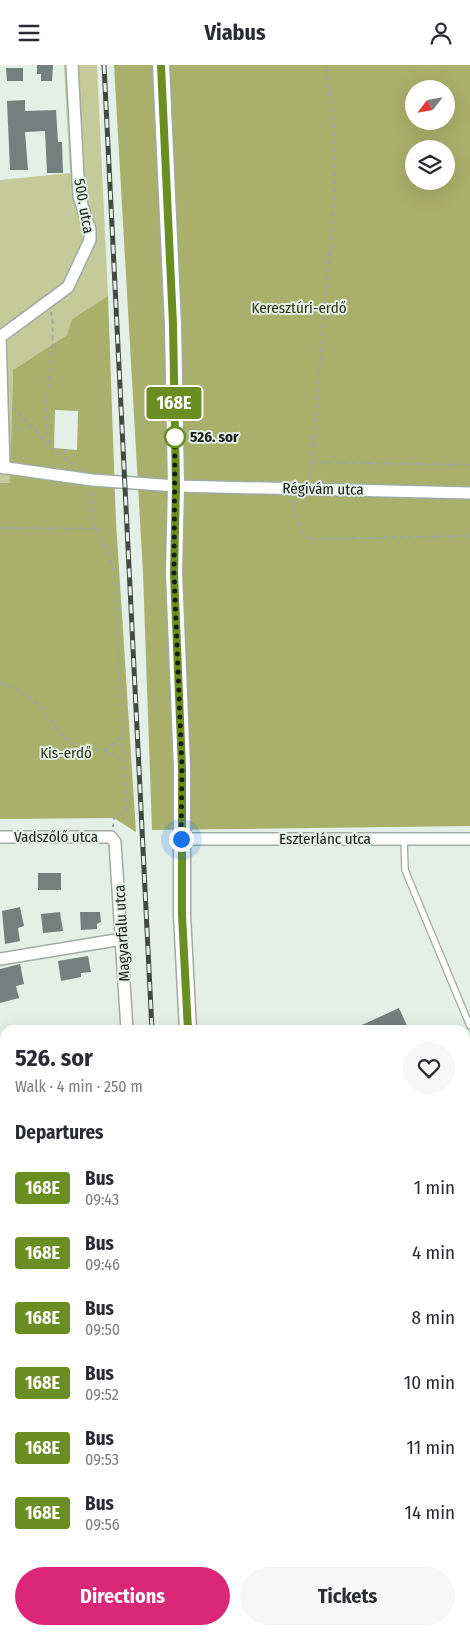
<!DOCTYPE html>
<meta charset="utf-8">
<style>
body{margin:0;font-family:"Fira Sans Condensed",sans-serif;background:#f7f7f7;color:#2b2b33;height:100vh;display:flex;flex-direction:column;font-size:19px;white-space:nowrap}
*{box-sizing:border-box;margin:0}
p{font-size:16px;color:#7c7c81}
.icon{flex:none;width:28px;height:28px;fill:none;stroke:currentColor;stroke-width:2;stroke-linecap:round;stroke-linejoin:round}
.map{position:relative;flex:1;overflow:hidden}
.side{position:absolute;left:0px;top:960px;width:470px;height:610px;display:flex;flex-direction:column;background:#fff;border-radius:15px 15px 0 0;box-shadow:0 5px 20px #0002}
.side>*{flex:none}
.badge{padding:0 10px;border-radius:4px;font-size:18px;line-height:32px}
.needle{width:32px;rotate:239deg}
.fabs{position:absolute;left:405px;top:15px;display:grid;gap:10px}
.fabs a{display:grid;place-items:center;width:50px;height:50px;border-radius:50%;background:#fff;box-shadow:0 5px 20px #0002;font-size:25px}
.you{position:absolute;width:25px;height:25px;margin:-12px;border:4px solid #fff;border-radius:50%;background:#1a73e8;box-shadow:0 0 0 8px #1a73e833}
.map>.badge{position:absolute;translate:-50% -50%;box-shadow:0 0 0 2px #fff}
h2{padding:0 15px;font-size:19px;line-height:45px}
.round{display:grid;place-items:center;flex:none;width:52px;height:52px;border-radius:26px;background:#f7f7f7}
.overview{display:flex;align-items:center;justify-content:space-between;height:85px;padding:0 15px}
h1{font-size:24px;font-weight:700;line-height:38px}
.button{display:flex;gap:10px;margin-top:auto;padding:10px 15px}
.button a{flex:1;height:58px;border-radius:30px;background:#db2777;color:#fff;font-size:20px;font-weight:700;line-height:58px;text-align:center}
.button a+a{background:#f7f7f7;color:#2b2b33}
ul{padding:0;list-style:none}
li{display:flex;align-items:center;gap:15px;height:65px;padding:0 15px}
li div{flex:1}
li b{display:block;font-size:19px}
li em{font-style:normal}
li .badge{min-width:55px;font-weight:700;text-align:center}
header{display:flex;justify-content:space-between;align-items:center;height:65px;padding:0 15px;background:#fff;font-size:22px;font-weight:700}
.map>svg:first-child{display:block}
</style>
<header><svg class="icon" aria-label="menu" viewBox="0 0 24 24"><path d="M4 6h16M4 12h16M4 18h16"/></svg>Viabus<svg class="icon" aria-label="person" viewBox="0 0 24 24"><circle cx="12" cy="8" r="4"/><path d="M4 21q1-7 8-7t8 7"/></svg></header>
<div class="map">
<svg width="470" height="1570" viewBox="0 0 470 1570">
<rect width="100%" height="100%" fill="#e3efe7"/>
<polygon fill="#c4ca99" points="64,0 97,0 108,231 72,254 67,270 13,305 10,419 0,418 0,115 70,108"/>
<g fill="#a9b06b" fill-rule="evenodd">
<path d="M114 0H470V761L152 765 143 508ZM414 24H446V56H414ZM414 84H446V116H414Z"/>
<path d="M108 231 116 457 136 767 114 753 0 754V418H10L13 305 67 270 72 254ZM55 345 78 346 77 385 54 383Z"/>
</g>
<g fill="#73807d">
<polygon points="37,0 53,0 52,16 41,16 41,9 37,9"/>
<polygon points="6,3 23,3 23,16 7,16"/>
<polygon points="25,35 25,46 56,45 58,77 62,77 63,108 47,108 45,66 25,67 28,105 10,105 7,36"/>
<rect x="38" y="808" width="23" height="17"/>
<polygon points="20,842 24,861 18,863 20,876 5,879 2,846"/>
<polygon points="60,847 63,866 43,868 41,849"/>
<polygon points="80,847 100,847 101,857 97,859 97,864 81,865"/>
<polygon points="88,891 91,907 81,908 81,912 61,916 58,896"/>
<polygon points="20,899 24,919 16,921 19,933 0,938 0,904"/>
<polygon points="399,943 409,965 351,965"/>
</g>
<g fill="none" stroke-linecap="round" stroke-linejoin="round">
<g stroke="#a0aba4" stroke-width="8">
<g id="lane">
<polyline points="404,774 405,805 470,961"/>
<polyline points="465,1132 470,1130"/>
<polyline points="465,1152 469,1162 465,1163"/>
<polyline points="465,1358 470,1356"/>
<polyline points="465,1426 470,1421"/>
<polyline points="269,1565 269,1570"/>
</g>
</g>
<g stroke="#a0aba4" stroke-width="14">
<g id="street">
<polyline points="0,272 68,222 90,175 90,165 79,131 72,0"/>
<polyline points="0,272 4,403"/>
<polyline points="0,402 92,415 176,421 470,428"/>
<polyline points="0,772 111,772 115,777 127,965"/>
<polyline points="181,774 470,774"/>
<polyline points="0,894 122,874"/>
<polyline points="0,1086 5,1085"/>
<polyline points="0,1212 5,1224"/>
<polyline points="0,1308 5,1305"/>
<polyline points="0,1538 5,1535"/>
<polyline points="143,1565 145,1570"/>
<polyline points="158,1565 159,1570"/>
</g>
</g>
<g stroke="#a0aba4" stroke-width="19">
<g id="secondary">
<polyline points="161,0 173,260 176,421 174,508 182,703 182,850 188,965"/>
<polyline points="219,1565 220,1570"/>
</g>
</g>
<g stroke="#9ea7a1" stroke-width="2" stroke-dasharray="4 4" stroke-linecap="butt">
<path d="M51 247C59 283 36 354 52 383 55 387 71 397 77 401"/>
<polyline points="13,342 51,382"/>
<polyline points="14,364 31,363"/>
<polyline points="65,384 66,401"/>
<polyline points="312,397 470,400"/>
<polyline points="310,414 335,124 333,61 326,0"/>
<polyline points="91,427 91,454 107,484 116,515 126,746 114,753 113,762"/>
<polyline points="291,434 300,463 308,474 470,471"/>
<polyline points="0,463 97,464"/>
<polyline points="0,619 16,623 31,634 42,643 63,671 84,685 104,685 124,696"/>
<polyline points="105,685 121,673"/>
</g>
<use href="#lane" stroke="#fff" stroke-width="5.5"/>
<use href="#street" stroke="#fff" stroke-width="11"/>
<use href="#secondary" stroke="#fff" stroke-width="16"/>
<g stroke="#434a46" stroke-width="5">
<g id="rail">
<polyline points="104,0 152,965"/>
<polyline points="187,1565 187,1570"/>
</g>
</g>
<use href="#rail" stroke="#e3efe7" stroke-width="3" stroke-dasharray="9" stroke-linecap="butt"/>
</g>
<g fill="none" stroke-linecap="round" stroke-linejoin="round">
<g stroke="#fff" stroke-width="11">
<polyline id="line" points="161,0 173,260 176,422 174,508 182,703 182,850 188,965"/>
</g>
<use href="#line" stroke="#6b8e23" stroke-width="8"/>
<polyline stroke="#181d1a" stroke-width="5" stroke-dasharray="0 9" points="175,372 175,368 174,508 182,703 181,774"/>
</g>
<circle fill="#fff" stroke="#6b8e23" stroke-width="2.5" cx="175" cy="372" r="10"/>
<g text-anchor="middle" dominant-baseline="central" stroke-width="4" stroke-linejoin="round" paint-order="stroke">
<g font-size="15" fill="#181d1a" stroke="#e3efe7">
<text transform="translate(84 141) rotate(80)">500. utca</text>
<text transform="translate(323 424) rotate(1)">Régivám utca</text>
<text x="56" y="772">Vadszőlő utca</text>
<text x="325" y="774">Eszterlánc utca</text>
<text transform="translate(122 868) rotate(-93)">Magyarfalu utca</text>
</g>
<g font-size="15" fill="#2f3214" stroke="#e3efe7">
<text x="299" y="243">Keresztúri-erdő</text>
<text x="66" y="688">Kis-erdő</text>
</g>
<g font-size="15" font-weight="bold" fill="#181d1a" stroke="#e3efe7" text-anchor="start">
<text x="190" y="372">526. sor</text>
</g>
</g>
</svg>
<div class="fabs">
<a><svg class="needle" viewBox="-14 -14 28 28"><path d="M0-13l5 13h-10z" fill="#e53935"/><path d="M0 13l5-13h-10z" fill="#7c7c81"/></svg></a>
<a><svg class="icon" aria-label="layers" viewBox="0 0 24 24"><path d="M12 4l9 5-9 5-9-5zM3 14l9 5 9-5"/></svg></a>
</div>
<div class="you" style="left:181px;top:774px"></div>
<b class="badge" style="left:174px;top:338px;background:#6b8e23;color:#fff">168E</b>
<section class="side">
<div class="overview"><div><h1>526. sor</h1><p>Walk · 4 min · 250 m</p></div><a class="round"><svg class="icon" aria-label="heart" viewBox="0 0 24 24"><path d="M12 20l-8-8c-3-5 5-10 8-4 3-6 11-1 8 4z"/></svg></a></div>
<h2>Departures</h2>
<ul>
<li><span class="badge" style="background:#6b8e23;color:#fff">168E</span><div><b>Bus</b><p>09:43</p></div><em>1 min</em></li>
<li><span class="badge" style="background:#6b8e23;color:#fff">168E</span><div><b>Bus</b><p>09:46</p></div><em>4 min</em></li>
<li><span class="badge" style="background:#6b8e23;color:#fff">168E</span><div><b>Bus</b><p>09:50</p></div><em>8 min</em></li>
<li><span class="badge" style="background:#6b8e23;color:#fff">168E</span><div><b>Bus</b><p>09:52</p></div><em>10 min</em></li>
<li><span class="badge" style="background:#6b8e23;color:#fff">168E</span><div><b>Bus</b><p>09:53</p></div><em>11 min</em></li>
<li><span class="badge" style="background:#6b8e23;color:#fff">168E</span><div><b>Bus</b><p>09:56</p></div><em>14 min</em></li>
</ul>
<div class="button"><a>Directions</a><a>Tickets</a></div>
</section>
</div>
